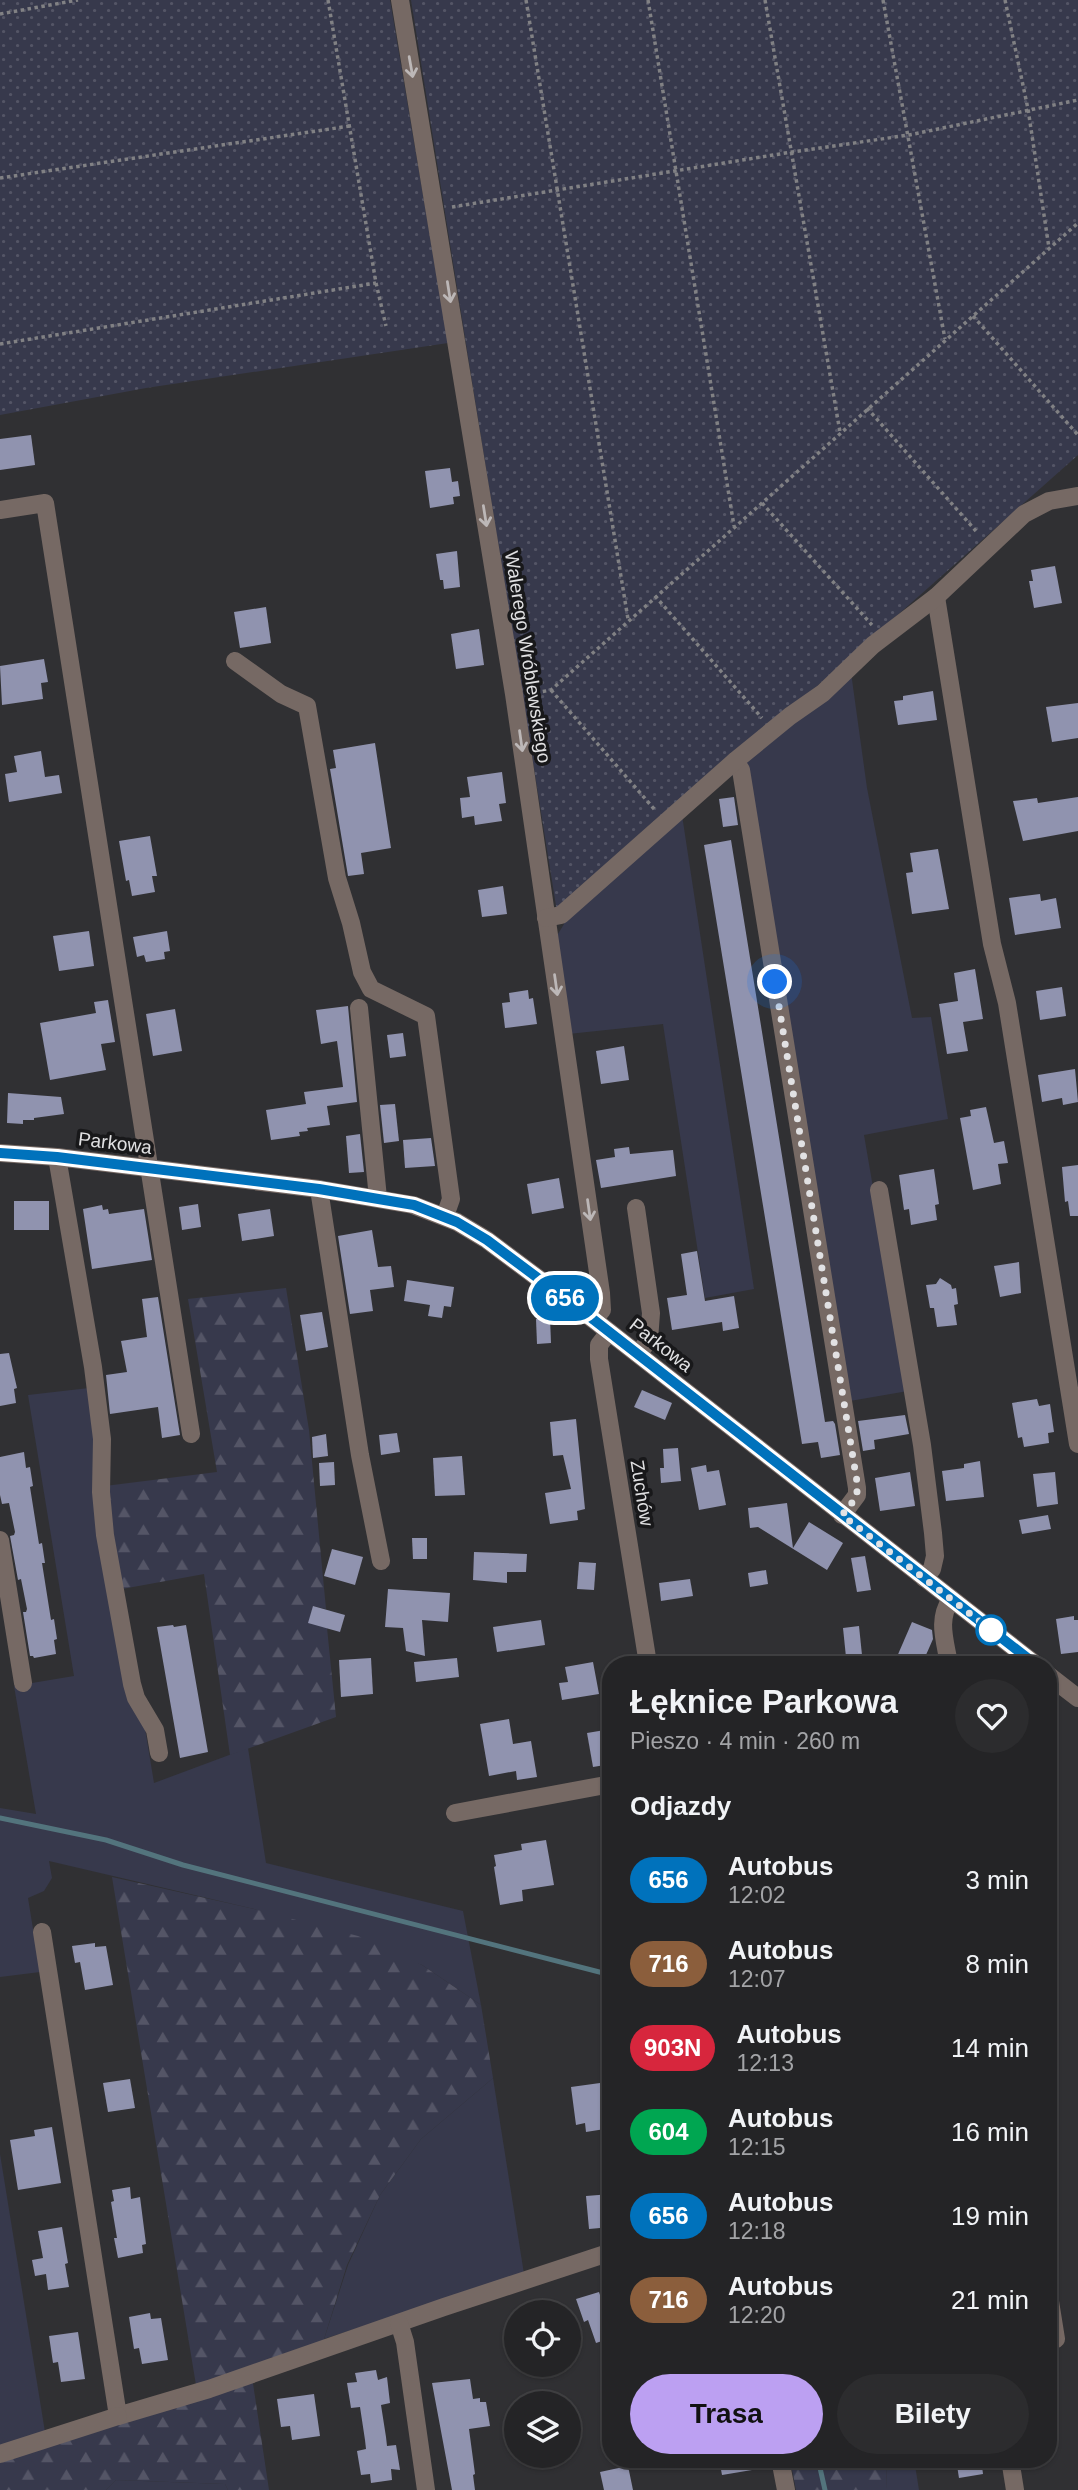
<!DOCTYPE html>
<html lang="pl">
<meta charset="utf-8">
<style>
body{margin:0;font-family:Helvetica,sans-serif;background:#2c2c2e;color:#f1f3f6;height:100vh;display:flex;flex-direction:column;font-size:26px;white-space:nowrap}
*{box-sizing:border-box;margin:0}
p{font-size:23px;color:#a3a4a7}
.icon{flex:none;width:38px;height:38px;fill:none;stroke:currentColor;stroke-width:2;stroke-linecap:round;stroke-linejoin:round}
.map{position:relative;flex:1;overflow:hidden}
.details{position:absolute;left:602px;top:1656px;width:455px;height:812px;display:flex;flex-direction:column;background:#242426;border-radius:28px;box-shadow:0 2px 5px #0004,0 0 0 2px #414143}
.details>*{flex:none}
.badge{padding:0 14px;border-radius:23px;font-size:24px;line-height:46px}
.controls{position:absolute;left:504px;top:2300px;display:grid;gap:14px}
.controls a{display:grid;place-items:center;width:77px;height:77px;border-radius:50%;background:#242426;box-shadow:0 2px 5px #0004,0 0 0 2px #414143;font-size:35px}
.you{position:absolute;width:35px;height:35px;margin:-18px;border:5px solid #fff;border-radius:50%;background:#1a73e8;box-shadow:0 0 0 10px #1a73e833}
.map>.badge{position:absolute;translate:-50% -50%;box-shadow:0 0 0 4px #fff}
h2{padding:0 28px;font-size:26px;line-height:63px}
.round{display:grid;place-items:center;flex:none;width:74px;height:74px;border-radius:37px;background:#2c2c2e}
.headline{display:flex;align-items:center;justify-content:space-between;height:119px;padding:0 28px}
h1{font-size:33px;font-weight:700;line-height:52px}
.cta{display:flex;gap:14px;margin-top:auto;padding:14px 28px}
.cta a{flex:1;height:80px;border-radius:42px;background:#bca0f2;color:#111;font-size:28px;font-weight:700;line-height:80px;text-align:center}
.cta a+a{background:#2c2c2e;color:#f1f3f6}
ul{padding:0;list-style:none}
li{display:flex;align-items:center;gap:21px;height:84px;padding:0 28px}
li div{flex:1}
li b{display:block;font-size:26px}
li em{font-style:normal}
li .badge{min-width:77px;font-weight:700;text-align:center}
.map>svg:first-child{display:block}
</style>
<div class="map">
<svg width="1078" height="2490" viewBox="0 0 1078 2490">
<defs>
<pattern id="forest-firs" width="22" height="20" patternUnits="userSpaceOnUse" patternTransform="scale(1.75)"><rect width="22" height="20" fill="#37394c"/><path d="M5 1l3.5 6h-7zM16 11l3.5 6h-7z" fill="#545566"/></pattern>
<pattern id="garden-dots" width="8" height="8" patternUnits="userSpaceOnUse" patternTransform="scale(1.75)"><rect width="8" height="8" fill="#37394c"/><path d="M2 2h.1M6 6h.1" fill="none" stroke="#545566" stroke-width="1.8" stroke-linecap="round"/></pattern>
</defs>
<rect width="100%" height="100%" fill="#303033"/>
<g fill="#37394c">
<polygon points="849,658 867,788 912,1018 931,1017 948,1119 864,1135 908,1391 850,1401 741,770 711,789 682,815 754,1289 705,1298 663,1024 568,1034 555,939 564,924 561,909"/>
<polygon points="89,1388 154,1783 248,1748 266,1863 463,1911 481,2005 422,1965 254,1909 49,1861 52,1878 44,1891 28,1898 40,1972 0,1977 0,1808 36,1814 14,1686 74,1676 28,1395"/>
<polygon points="493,2078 524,2274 324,2339 348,2265 380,2195 421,2139"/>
<polygon points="0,2154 45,2432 0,2447"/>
<polygon points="889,2459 914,2459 919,2490 887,2490 886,2463"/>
<polygon points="116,2480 225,2484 228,2490 106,2490"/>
</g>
<g fill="url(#forest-firs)">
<polygon points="286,1288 309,1430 326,1609 313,1606 327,1628 336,1717 230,1755 204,1574 122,1589 105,1486 217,1472 188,1299"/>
<polygon points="112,1877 254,1909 358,1936 422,1965 481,2005 493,2078 421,2139 380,2195 347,2265 324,2339 326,2353 252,2377 269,2490 228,2490 225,2484 116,2480 106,2490 0,2490 0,2449 198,2397"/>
<polygon points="790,2459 889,2459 886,2463 887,2490 796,2490"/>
</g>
<g fill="url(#garden-dots)">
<polygon points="0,0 390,0 448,343 146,388 0,415"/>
<polygon points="411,0 1078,0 1078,455 849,658 557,912"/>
</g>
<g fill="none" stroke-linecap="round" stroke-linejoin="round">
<g stroke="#53747d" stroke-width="5">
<polyline points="0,1818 106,1840 183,1865 611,1975"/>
<polyline points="818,2459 825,2490"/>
</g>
</g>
<g fill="#9093af">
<polygon points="31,435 35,465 0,470 0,439"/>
<polygon points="450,468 452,482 458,481 460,496 453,497 454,504 430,508 425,471"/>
<polygon points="457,551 460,587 444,589 443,580 440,580 436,554"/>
<polygon points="1055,566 1062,603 1034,608 1029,581 1033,581 1031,570"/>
<polygon points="266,607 271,643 240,648 234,612"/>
<polygon points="479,629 484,665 456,669 451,634"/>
<polygon points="44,659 48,682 41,683 43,699 2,705 0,666"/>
<polygon points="933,691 937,720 898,725 894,701 903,700 903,696"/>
<polygon points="1078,703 1078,738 1052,742 1046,707"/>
<polygon points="375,743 391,848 361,853 364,874 348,876 330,769 336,768 333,750"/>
<polygon points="41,751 45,777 59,775 62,793 9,802 5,774 17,772 14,756"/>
<polygon points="502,772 506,803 499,804 502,821 475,825 474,816 462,818 460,798 470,797 467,777"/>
<polygon points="734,797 738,825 723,827 719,799"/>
<polygon points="1078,797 1078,831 1023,841 1013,801 1037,798 1038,803"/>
<polygon points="150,836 157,876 152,876 155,892 132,896 129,880 126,881 119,841"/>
<polygon points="731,840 825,1422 833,1421 835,1424 840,1455 821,1458 818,1442 802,1444 704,845"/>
<polygon points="938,849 949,909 912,914 906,873 913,872 910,853"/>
<polygon points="503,886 507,914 482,917 478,890"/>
<polygon points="1040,894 1041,901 1056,898 1061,928 1015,935 1009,898"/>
<polygon points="89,931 94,966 59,971 53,936"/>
<polygon points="167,931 170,951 164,952 165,959 146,962 144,955 137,957 133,937"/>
<polygon points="975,969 983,1019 963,1022 968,1051 947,1054 939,1004 958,1001 954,973"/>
<polygon points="1062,987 1066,1016 1040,1020 1036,991"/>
<polygon points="528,990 529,999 533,998 537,1024 505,1028 502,1003 510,1002 509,993"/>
<polygon points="108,1000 115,1042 101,1044 106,1070 50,1080 40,1023 96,1013 94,1002"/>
<polygon points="348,1006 357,1102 327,1106 330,1125 307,1128 308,1131 299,1132 300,1136 271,1140 266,1110 306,1104 304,1092 343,1087 337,1041 321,1044 316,1010"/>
<polygon points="175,1009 182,1051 153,1056 146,1014"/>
<polygon points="403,1033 406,1056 390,1058 387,1035"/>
<polygon points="624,1046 629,1080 601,1084 596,1051"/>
<polygon points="1075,1069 1078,1102 1063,1105 1062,1098 1042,1102 1038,1075"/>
<polygon points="8,1093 61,1097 64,1114 34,1118 34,1120 23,1120 23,1124 7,1123"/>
<polygon points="395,1104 399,1141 384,1143 380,1105"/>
<polygon points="986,1107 994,1143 1004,1141 1008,1163 998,1164 1001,1184 973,1190 960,1118 971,1116 970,1110"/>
<polygon points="360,1134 364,1172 349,1173 346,1136"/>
<polygon points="431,1138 435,1166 405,1168 403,1140"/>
<polygon points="629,1147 630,1154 673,1150 676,1176 601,1188 596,1160 615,1157 614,1149"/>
<polygon points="1078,1165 1078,1216 1070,1216 1068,1201 1065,1202 1062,1167"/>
<polygon points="934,1169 939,1204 935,1205 937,1220 911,1225 909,1209 904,1210 899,1175"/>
<polygon points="559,1178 564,1208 532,1214 527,1184"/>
<rect x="14" y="1201" width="35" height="29"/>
<polygon points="198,1204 201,1227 182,1230 179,1207"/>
<polygon points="102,1205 103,1210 108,1209 109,1214 144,1209 152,1260 92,1269 83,1209"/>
<polygon points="270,1209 274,1236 242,1241 238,1214"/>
<polygon points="372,1230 378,1267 391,1266 394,1287 370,1290 373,1311 350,1314 338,1236"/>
<polygon points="697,1251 705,1301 734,1296 739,1328 723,1331 722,1322 672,1330 667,1298 687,1295 681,1254"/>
<polygon points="1019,1262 1021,1293 1000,1297 994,1266"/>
<polygon points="940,1278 951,1285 952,1289 956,1288 958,1304 954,1305 957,1325 937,1327 934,1308 930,1308 926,1285 936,1284"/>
<polygon points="407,1280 454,1287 451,1307 444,1306 442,1318 428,1316 430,1305 404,1301"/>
<polygon points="158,1297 180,1435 162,1438 158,1407 110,1414 106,1375 127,1372 121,1341 147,1337 142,1299"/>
<polygon points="322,1312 328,1347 306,1351 300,1315"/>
<polygon points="550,1318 551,1343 537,1344 536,1319"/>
<polygon points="9,1353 17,1388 14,1389 16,1403 0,1406 0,1354"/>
<polygon points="642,1390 672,1403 665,1420 634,1407"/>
<polygon points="1037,1399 1039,1406 1050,1404 1054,1432 1048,1433 1049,1443 1024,1447 1022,1437 1018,1438 1012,1403"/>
<polygon points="905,1415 909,1434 874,1440 875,1449 863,1451 858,1421"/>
<polygon points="576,1419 585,1509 577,1511 578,1520 550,1524 545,1493 571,1489 563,1455 553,1456 550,1422"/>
<polygon points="397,1433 400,1452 381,1455 379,1435"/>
<polygon points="326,1434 328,1456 313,1458 312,1437"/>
<polygon points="678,1448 681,1481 661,1483 660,1468 664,1468 663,1449"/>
<polygon points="24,1452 26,1468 30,1467 33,1486 30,1487 39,1544 42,1543 45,1563 42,1563 51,1620 54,1619 57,1639 54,1640 56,1654 34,1658 33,1656 30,1656 23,1612 26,1612 27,1609 21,1579 18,1580 10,1536 14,1535 15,1532 9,1503 2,1504 0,1495 0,1457"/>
<polygon points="462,1456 465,1495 435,1496 433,1458"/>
<polygon points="980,1461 984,1497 946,1501 942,1471 964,1468 964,1464"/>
<polygon points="334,1462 335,1485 320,1486 319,1463"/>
<polygon points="706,1465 707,1472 719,1470 726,1505 699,1510 691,1468"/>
<polygon points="910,1472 915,1506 880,1511 875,1478"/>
<polygon points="1055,1472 1058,1504 1037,1507 1033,1474"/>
<polygon points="787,1503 793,1548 809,1522 843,1543 827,1570 758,1527 750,1528 748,1508"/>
<polygon points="1048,1515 1051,1529 1022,1534 1019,1520"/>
<polygon points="412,1538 427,1538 427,1559 413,1559"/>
<polygon points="332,1549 363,1557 355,1585 324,1576"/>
<polygon points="474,1552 527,1554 526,1572 507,1572 507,1583 473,1580"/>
<polygon points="865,1556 871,1590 857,1592 851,1558"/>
<polygon points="579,1562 596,1563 594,1590 577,1589"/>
<polygon points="766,1570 768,1584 750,1587 748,1573"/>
<polygon points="690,1579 693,1596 661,1601 659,1583"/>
<polygon points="388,1589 450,1593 448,1622 422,1620 425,1656 406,1651 403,1628 385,1627"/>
<polygon points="313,1606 345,1615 340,1632 308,1623"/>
<polygon points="1074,1616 1074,1620 1078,1620 1078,1652 1061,1654 1056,1619"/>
<polygon points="541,1620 545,1645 497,1652 493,1627"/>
<polygon points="912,1622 932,1630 933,1639 922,1664 908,1664 896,1659"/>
<polygon points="173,1625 174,1627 186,1625 208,1752 180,1758 157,1627"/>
<polygon points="859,1626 862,1655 846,1657 843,1628"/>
<polygon points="371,1658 373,1694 341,1697 339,1660"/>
<polygon points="457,1658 459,1677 416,1682 414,1662"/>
<polygon points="593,1662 599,1694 562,1700 559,1683 568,1682 565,1667"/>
<polygon points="509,1719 513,1744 531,1741 537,1777 517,1780 516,1771 489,1776 480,1724"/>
<polygon points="611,1729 611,1764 593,1767 587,1733"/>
<polygon points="546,1840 554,1885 522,1890 523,1901 500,1905 494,1867 496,1866 494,1855 522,1850 521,1844"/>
<polygon points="95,1943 95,1947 106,1946 113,1985 85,1990 80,1962 75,1963 72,1946"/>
<polygon points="130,2079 135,2108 108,2112 103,2083"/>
<polygon points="600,2083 603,2106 611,2105 611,2128 586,2132 585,2123 576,2125 571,2087"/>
<polygon points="52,2127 61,2183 18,2190 10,2140 35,2136 34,2130"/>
<polygon points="130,2187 131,2199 140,2197 146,2244 142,2245 143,2253 118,2258 114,2238 117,2238 111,2202 114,2201 112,2190"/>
<polygon points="611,2194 611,2227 589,2229 586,2196"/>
<polygon points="62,2227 68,2263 65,2264 69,2287 48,2290 46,2274 35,2276 32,2260 43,2258 38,2231"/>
<polygon points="599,2292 602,2301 611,2298 611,2338 596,2343 588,2320 584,2322 576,2299"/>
<polygon points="150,2313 151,2319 161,2318 168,2360 142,2364 139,2348 134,2349 129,2317"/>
<polygon points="78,2332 85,2379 61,2382 58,2362 53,2363 49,2336"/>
<polygon points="376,2370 378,2380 387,2377 390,2403 381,2405 386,2437 387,2446 396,2445 400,2470 391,2469 392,2480 371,2483 370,2474 361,2475 357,2451 366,2449 365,2440 360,2407 351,2408 347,2383 357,2382 355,2373"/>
<polygon points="470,2379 473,2399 480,2398 480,2402 486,2402 490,2426 469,2429 475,2474 473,2475 475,2490 452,2490 432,2383"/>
<polygon points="314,2394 320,2436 292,2440 290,2426 281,2427 277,2399"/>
<polygon points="719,2459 769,2459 770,2467 722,2475"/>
<polygon points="956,2459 981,2459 983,2474 959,2478"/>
<polygon points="628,2466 633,2490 604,2490 600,2472"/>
</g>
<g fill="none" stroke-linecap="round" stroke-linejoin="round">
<g stroke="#818184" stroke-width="3.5" stroke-dasharray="3.5 3.5" stroke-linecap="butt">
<polyline points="328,0 376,283 386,326"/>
<polyline points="526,0 628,619"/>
<polyline points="648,0 734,526"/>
<polyline points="765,0 840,432"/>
<polyline points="883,0 945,339"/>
<polyline points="1005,0 1028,109 1049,248"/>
<polyline points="0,14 78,0"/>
<polyline points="0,178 350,126"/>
<polyline points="452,207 792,152 909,135 1078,100"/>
<polyline points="973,316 1078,435"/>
<polyline points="0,344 376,283"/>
<polyline points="867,408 976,531"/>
<polyline points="762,503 872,625"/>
<polyline points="655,596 762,718"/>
<polyline points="551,690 655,810"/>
<polyline points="529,694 551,690 1078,223"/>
</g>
<g stroke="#766964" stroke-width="18">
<polyline points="400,0 514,694 601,1293 602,1310 594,1320"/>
<polyline points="0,510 45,503 191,1434"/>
<polyline points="936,597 992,944 1007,1003 1078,1444"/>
<polyline points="235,661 281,694 307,706 337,878 351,923 362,972 371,989 426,1016 451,1199 445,1216"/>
<polyline points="735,761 741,770 857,1488 857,1495 842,1515"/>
<polyline points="546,918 561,915 735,761 790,716 823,693 873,645 936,597 1024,514 1049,501 1077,496"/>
<polyline points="359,1008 378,1198"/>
<polyline points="0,1153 57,1157 319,1189 413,1205 457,1222 487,1240 594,1320 1035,1664"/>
<polyline points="57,1157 93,1367 102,1439 101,1492 105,1535 132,1684 136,1698 155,1730 159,1753"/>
<polyline points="319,1189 360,1455 381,1561"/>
<polyline points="879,1190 922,1445 933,1533 935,1556 932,1569 924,1578"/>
<polyline points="636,1208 651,1313 649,1340 638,1354"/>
<polyline points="609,1332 599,1345 599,1359 648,1664"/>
<polyline points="0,1540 23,1683"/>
<path d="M949 1664C945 1640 937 1620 951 1599"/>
<polyline points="1048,1675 1078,1698"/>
<polyline points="455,1813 611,1784"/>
<polyline points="42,1932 118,2416 209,2389 444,2307 611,2252"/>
<polyline points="1048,2289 1056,2339"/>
<polyline points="399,2323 405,2342 426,2490"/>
<polyline points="0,2454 118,2416"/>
<polyline points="780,2459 786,2490"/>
<polyline points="1010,2459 1015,2490"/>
</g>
</g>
<defs><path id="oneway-shaft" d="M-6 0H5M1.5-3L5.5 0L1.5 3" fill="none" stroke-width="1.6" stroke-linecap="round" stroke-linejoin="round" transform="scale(1.75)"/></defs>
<g stroke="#bcb7b7">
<use href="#oneway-shaft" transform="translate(411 67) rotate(80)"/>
<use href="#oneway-shaft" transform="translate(449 292) rotate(81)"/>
<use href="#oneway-shaft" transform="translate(485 516) rotate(81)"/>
<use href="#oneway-shaft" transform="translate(521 741) rotate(82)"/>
<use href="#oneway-shaft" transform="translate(556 985) rotate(82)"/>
<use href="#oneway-shaft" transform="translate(589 1210) rotate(82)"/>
</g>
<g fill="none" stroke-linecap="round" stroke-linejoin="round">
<g stroke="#fff" stroke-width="16">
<polyline id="line" points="0,1153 57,1157 319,1189 414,1205 457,1222 487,1240 594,1320 1035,1664"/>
</g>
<use href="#line" stroke="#0072bc" stroke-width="10"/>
<polyline stroke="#e1e1e3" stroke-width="7" stroke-dasharray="0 12.6" points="775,982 858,1488 855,1499 842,1515 991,1630"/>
</g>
<circle fill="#fff" stroke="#0072bc" stroke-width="3.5" cx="991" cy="1630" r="14"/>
<g text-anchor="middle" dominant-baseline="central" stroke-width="7" stroke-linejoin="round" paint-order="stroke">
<g font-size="19" fill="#e1e1e3" stroke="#18181a">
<text transform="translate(528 657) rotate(81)">Walerego Wróblewskiego</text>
<text transform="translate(115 1143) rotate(7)">Parkowa</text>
<text transform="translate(661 1345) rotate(38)">Parkowa</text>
<text transform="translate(642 1493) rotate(81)">Zuchów</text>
</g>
</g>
</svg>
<div class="controls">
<a><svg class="icon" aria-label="locate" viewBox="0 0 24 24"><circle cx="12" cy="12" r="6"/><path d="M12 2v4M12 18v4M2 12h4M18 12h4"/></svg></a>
<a><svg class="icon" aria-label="layers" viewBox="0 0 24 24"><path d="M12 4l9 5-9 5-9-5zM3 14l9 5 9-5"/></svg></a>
</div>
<div class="you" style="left:775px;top:982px"></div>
<b class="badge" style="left:565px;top:1298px;background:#0072bc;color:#fff">656</b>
<section class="details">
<div class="headline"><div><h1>Łęknice Parkowa</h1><p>Pieszo · 4 min · 260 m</p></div><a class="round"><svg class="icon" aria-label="heart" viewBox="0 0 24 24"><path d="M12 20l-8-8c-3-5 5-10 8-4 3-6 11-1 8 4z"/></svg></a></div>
<h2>Odjazdy</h2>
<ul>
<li><span class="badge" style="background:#0072bc;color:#fff">656</span><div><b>Autobus</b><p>12:02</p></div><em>3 min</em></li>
<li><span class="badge" style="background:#8b5e3c;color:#fff">716</span><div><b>Autobus</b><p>12:07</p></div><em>8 min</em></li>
<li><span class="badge" style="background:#d7263d;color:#fff">903N</span><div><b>Autobus</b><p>12:13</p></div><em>14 min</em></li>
<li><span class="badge" style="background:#00a651;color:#fff">604</span><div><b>Autobus</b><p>12:15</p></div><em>16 min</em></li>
<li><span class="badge" style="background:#0072bc;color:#fff">656</span><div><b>Autobus</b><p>12:18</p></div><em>19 min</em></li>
<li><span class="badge" style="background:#8b5e3c;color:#fff">716</span><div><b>Autobus</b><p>12:20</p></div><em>21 min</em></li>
</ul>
<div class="cta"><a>Trasa</a><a>Bilety</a></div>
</section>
</div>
